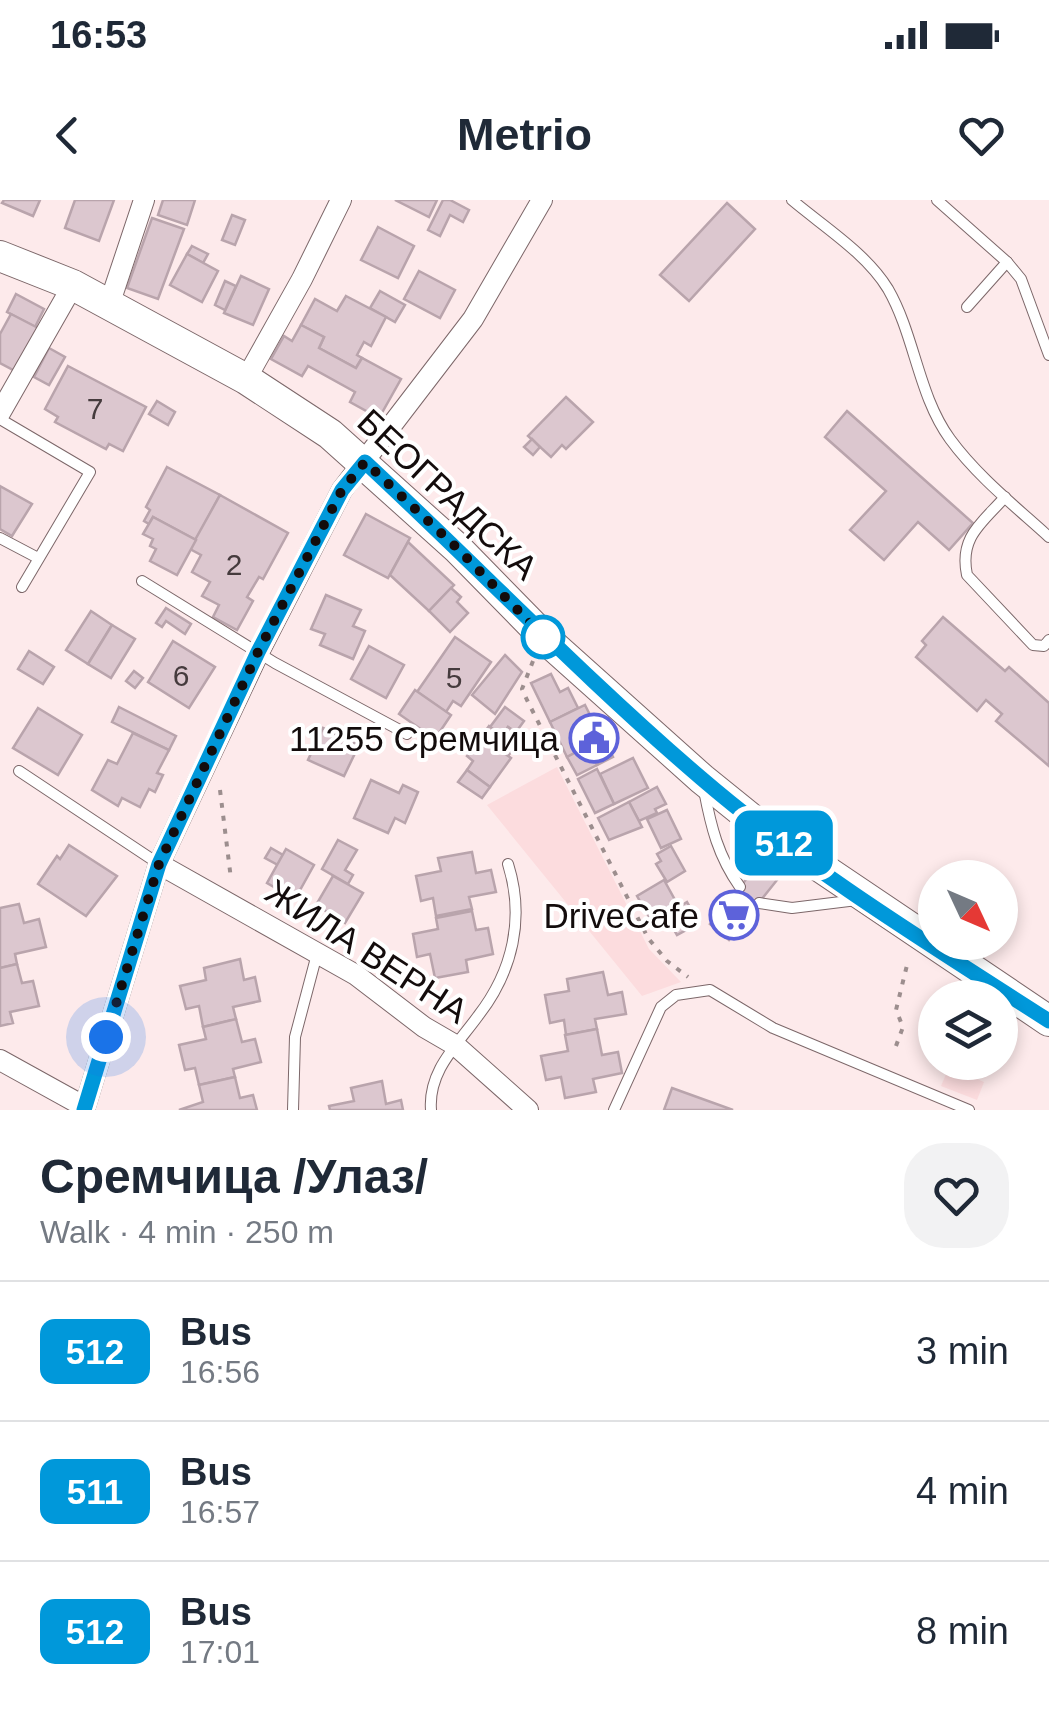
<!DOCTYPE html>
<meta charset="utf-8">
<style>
body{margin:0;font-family:Helvetica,sans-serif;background:#f2f2f3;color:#1f2937;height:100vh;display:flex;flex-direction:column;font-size:38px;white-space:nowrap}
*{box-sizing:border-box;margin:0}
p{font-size:32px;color:#747a83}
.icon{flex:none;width:55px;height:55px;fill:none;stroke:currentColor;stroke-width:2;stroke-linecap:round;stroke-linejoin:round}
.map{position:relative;height:910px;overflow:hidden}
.drawer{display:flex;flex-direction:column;background:#fff;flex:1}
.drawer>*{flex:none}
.badge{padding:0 20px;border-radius:15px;font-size:35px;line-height:65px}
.needle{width:65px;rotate:134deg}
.buttons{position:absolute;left:918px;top:660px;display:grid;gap:20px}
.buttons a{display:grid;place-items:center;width:100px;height:100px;border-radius:50%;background:#fff;box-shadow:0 5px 15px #0003;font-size:50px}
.you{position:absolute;width:50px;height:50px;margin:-25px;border:8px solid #fff;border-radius:50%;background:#1a73e8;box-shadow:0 0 0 15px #1a73e833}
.map>.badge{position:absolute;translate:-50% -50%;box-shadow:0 0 0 5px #fff}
.round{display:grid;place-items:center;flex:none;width:105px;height:105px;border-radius:40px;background:#f2f2f3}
.headline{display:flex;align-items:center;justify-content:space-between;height:170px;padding:0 40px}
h1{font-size:48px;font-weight:800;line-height:75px}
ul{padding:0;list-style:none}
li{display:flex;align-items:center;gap:30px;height:140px;padding:0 40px;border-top:2px solid #e0e1e3}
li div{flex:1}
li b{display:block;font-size:38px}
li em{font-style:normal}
li .badge{min-width:110px;font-weight:700;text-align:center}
.status{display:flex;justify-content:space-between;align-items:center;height:70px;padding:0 50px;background:#fff;direction:ltr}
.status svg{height:28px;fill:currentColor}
header{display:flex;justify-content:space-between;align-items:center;height:130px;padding:0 40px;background:#fff;font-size:45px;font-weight:800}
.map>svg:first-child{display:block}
</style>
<div class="status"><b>16:53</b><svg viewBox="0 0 49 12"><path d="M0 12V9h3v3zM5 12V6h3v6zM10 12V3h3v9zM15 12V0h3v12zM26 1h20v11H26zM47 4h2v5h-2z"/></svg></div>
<header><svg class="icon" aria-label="back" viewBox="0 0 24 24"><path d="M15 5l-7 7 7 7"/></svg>Metrio<svg class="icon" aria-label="heart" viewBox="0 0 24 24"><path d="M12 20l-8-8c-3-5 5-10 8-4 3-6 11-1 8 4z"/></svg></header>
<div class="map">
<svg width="1049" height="910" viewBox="0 0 1049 910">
<rect width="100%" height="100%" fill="#fdeaeb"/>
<g fill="#fcdcde">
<polygon points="557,567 649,749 681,782 642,796 487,605"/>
<polygon points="949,867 984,882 977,900 941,886"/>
</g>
<g fill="#dcc7cf" stroke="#b9a4ac" stroke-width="2.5">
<polygon points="4,0 40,0 33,16 2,3"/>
<polygon points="75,0 114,0 99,41 65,28"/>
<polygon points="163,0 195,0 187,25 158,15"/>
<polygon points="395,0 437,0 429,17"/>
<polygon points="443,0 450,0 469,10 463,22 450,15 440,36 428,30"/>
<polygon points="727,3 755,29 689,101 660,75"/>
<polygon points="232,15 245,20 235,45 222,40"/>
<polygon points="152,18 184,29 158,99 127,88"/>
<polygon points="378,27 414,46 398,78 361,60"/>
<polygon points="192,46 208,54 203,63 187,54"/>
<polygon points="187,54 218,71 202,102 170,85"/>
<polygon points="419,71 455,90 440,118 404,99"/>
<polygon points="241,76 269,89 253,125 224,113"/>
<polygon points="225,81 236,86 225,110 215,105"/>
<polygon points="380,91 405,105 395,122 370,108"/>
<polygon points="16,94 44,109 35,127 7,112"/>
<polygon points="346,96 386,117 371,146 364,142 357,155 362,158 356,168 319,148 324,137 301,125 315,99 337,111"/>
<polygon points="11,114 40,129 17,172 0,163 0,134"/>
<polygon points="301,125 324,137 319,148 356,168 362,158 401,179 379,218 350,202 355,192 308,166 302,176 271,159 284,136 292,141"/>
<polygon points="49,148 65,157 49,185 34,177"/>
<polygon points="68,166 146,207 123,251 109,244 106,249 55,222 58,217 45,209"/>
<polygon points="566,197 593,222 566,249 562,245 551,257 528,236"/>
<polygon points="157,201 175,212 168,225 149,214"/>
<polygon points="847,211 973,323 949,350 918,322 884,360 850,330 886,291 825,237"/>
<polygon points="532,239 540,247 533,255 524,247"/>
<polygon points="167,267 220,295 196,340 153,317 149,324 144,321 150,310 146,307"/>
<polygon points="0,286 32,304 12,336 0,329"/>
<polygon points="220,295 288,333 263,379 259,377 247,397 253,401 237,430 213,417 219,405 202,396 210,382 192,372 201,355 190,349"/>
<polygon points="366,314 410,338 388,378 344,355"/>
<polygon points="153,317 196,340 177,375 150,361 156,349 150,346 153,339 143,334"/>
<polygon points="408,342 454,385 429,411 390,375"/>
<polygon points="451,388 461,397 457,402 468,413 450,432 429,411"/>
<polygon points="326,395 361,410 353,426 365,431 353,459 320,445 325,434 311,429"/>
<polygon points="166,408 191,424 185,434 166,421 162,427 156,423"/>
<polygon points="91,411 112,425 88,464 66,450"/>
<polygon points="943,417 1005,471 1009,467 1049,503 1049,566 996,521 1002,514 986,500 977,511 916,457 926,445 922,441"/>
<polygon points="112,425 135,439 111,478 88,464"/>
<polygon points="455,437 491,462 461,506 453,501 446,512 417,492"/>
<polygon points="173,441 215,467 189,508 148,482"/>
<polygon points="369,446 404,465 386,498 351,479"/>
<polygon points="29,451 54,467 43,484 18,469"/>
<polygon points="505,455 522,472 495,514 472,495"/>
<polygon points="134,471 143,478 135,488 126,481"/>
<polygon points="551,474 560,492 568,488 578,508 550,522 531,483"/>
<polygon points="415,490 451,515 435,539 399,514"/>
<polygon points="585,505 594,523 580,530 588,546 567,557 550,522"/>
<polygon points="119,507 176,536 169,550 112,522"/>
<polygon points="505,507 524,521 516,532 508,527 502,536 490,527"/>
<polygon points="38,508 82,535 58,575 13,548"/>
<polygon points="596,522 613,557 597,565 580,530"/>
<polygon points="489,526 502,536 508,527 522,537 508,556 481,537"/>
<polygon points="323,528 359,545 344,576 308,560"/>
<polygon points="133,533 169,550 157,573 163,575 155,592 149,589 140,607 122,598 118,606 92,590 108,560 117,564"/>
<polygon points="481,537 511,558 490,587 467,570 473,561 467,556"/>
<polygon points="588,546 597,565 577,575 567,557"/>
<polygon points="633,558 648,588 614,604 600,574"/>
<polygon points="597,569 614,604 595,613 578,579"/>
<polygon points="467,570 490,587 482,598 458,582"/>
<polygon points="371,580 399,593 403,585 418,592 405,623 395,618 388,633 354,618"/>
<polygon points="657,587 666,604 655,609 657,613 639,621 629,602"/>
<polygon points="629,602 642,627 609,640 598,618"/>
<polygon points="667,610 681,639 661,648 647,619"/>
<polygon points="338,640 357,650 345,670 353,675 348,684 322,669"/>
<polygon points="69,645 117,676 86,716 38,684 57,656 60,659"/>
<polygon points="671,646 685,671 667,682 656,664 661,661 657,654"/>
<polygon points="271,648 283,655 278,665 265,658"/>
<polygon points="286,649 314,665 295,699 267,683"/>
<polygon points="472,652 476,673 491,670 496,692 469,697 472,709 436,716 433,698 421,701 416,676 441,671 438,658"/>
<polygon points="758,665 777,680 745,720 726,704"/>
<polygon points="333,676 363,693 345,723 316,705"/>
<polygon points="664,680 679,707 687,702 699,723 677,735 665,714 652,722 637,696"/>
<polygon points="19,704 24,723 39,719 46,747 15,754 17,764 0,768 0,708"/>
<polygon points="726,704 745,720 729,740 710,724"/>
<polygon points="472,711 476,730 488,728 493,754 466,760 468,772 435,778 430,754 417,757 413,734 438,729 436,718"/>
<polygon points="240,759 244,780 255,777 260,801 233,807 236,819 203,827 199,806 186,809 180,786 206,780 204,768"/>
<polygon points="17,764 22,783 33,781 39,806 10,812 13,823 0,826 0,768"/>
<polygon points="603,772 608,795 622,792 626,814 595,819 597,829 566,835 564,820 550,823 545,795 569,791 567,779"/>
<polygon points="236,819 242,842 255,839 261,862 233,869 235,877 199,885 195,868 185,870 179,845 206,839 203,827"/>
<polygon points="597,829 602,855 618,852 622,873 593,879 596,892 565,898 561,877 546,880 541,856 568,851 565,835"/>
<polygon points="235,877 240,898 253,895 257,910 179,910 203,902 199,885"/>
<polygon points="382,881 386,904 401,900 403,910 330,910 329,906 354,901 351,888"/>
<polygon points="672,888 733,910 664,910"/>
</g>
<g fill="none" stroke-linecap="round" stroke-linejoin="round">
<g stroke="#7c6769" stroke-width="12">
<g id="service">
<path d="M792 0C824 27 866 53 888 89 915 136 918 195 950 239 977 276 1016 307 1049 337"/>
<polyline points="937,0 1007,62 1021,79 1049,155"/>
<polyline points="967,107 1007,62"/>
<polyline points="0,219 90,272 22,387"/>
<path d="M1005 297C982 323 959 337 967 375L1033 445 1044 446 1049 440"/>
<polyline points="0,338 38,358"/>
<polyline points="142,381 275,463 407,534"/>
<polyline points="19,571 159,664"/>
<path d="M704 590C711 627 718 656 740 687"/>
<polyline points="759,703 792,708 857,700"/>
<polyline points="293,910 295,837 317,754"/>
<path d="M431 910C428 871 457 845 478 816 513 771 525 718 508 664"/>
<polyline points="614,910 661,807 676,795 710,790 773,828 969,910"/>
</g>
</g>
<g stroke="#7c6769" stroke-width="22">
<g id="minor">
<polyline points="109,105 144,0"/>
<polyline points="246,179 302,79 341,0"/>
<polyline points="0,213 73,85"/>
<polyline points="159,664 356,775 424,827 455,845 528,910"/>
<polyline points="0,860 85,907"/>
<polyline points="84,910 159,664 259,452 342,290 473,119 542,0"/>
</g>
</g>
<g stroke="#7c6769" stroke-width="32">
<polyline id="secondary" points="0,56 73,85 246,179 330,234 457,348 550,443 702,579 764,629 1049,821"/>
</g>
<g stroke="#9c8e8e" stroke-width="4" stroke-dasharray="5 8" stroke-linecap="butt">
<polyline points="533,461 522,489 527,500 648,738 667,761 688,777"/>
<polyline points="220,590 231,679"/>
<polyline points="896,846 903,827 896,810 908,761"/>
</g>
<use href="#service" stroke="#fff" stroke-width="10"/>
<use href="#minor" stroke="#fff" stroke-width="20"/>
<use href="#secondary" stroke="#fff" stroke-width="30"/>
</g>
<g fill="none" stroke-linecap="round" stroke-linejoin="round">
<g stroke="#fff" stroke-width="22">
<path id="line" d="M84 910 159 664 258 452 342 290 365 262C478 367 584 478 701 578 808 670 931 745 1049 821"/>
</g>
<use href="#line" stroke="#0098da" stroke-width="15"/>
<polyline stroke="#130c0c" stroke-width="10" stroke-dasharray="0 18" points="106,837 159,664 258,452 342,290 365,262 457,348 550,443 543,437"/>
</g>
<defs>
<g id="civic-ring" transform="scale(2.5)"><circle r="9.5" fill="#fff" stroke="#5d62da" stroke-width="1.5"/><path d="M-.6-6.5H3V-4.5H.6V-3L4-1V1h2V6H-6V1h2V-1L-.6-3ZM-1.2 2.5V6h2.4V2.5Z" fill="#5d62da"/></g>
<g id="supermarket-ring" transform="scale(2.5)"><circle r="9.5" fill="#fff" stroke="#5d62da" stroke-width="1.5"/><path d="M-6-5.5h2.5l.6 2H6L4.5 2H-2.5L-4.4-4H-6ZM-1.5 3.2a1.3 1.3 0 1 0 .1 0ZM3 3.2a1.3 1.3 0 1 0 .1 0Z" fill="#5d62da"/></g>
</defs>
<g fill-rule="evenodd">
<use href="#civic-ring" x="594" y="538"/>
<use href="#supermarket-ring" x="734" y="715"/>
</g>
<circle fill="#fff" stroke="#0098da" stroke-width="5" cx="543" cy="437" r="20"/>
<g text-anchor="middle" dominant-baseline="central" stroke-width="8" stroke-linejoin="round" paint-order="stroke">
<g font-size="30" fill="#453b3d">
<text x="95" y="208">7</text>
<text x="234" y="364">2</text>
<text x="181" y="475">6</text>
<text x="454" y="477">5</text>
</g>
<g font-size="35" fill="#130c0c" stroke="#fff">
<text transform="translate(448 294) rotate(43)">БЕОГРАДСКА</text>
<text transform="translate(367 751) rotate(33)">ЖИЛА ВЕРНА</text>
</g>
<g font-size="35" fill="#130c0c" stroke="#fff" text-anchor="end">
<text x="559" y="538">11255 Сремчица</text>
<text x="699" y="715">DriveCafe</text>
</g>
</g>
</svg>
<div class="buttons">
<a><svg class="needle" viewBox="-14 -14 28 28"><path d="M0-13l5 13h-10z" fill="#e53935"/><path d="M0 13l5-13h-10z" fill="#747a83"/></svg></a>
<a><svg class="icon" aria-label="layers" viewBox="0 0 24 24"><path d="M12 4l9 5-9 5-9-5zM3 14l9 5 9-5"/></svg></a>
</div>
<div class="you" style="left:106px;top:837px"></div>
<b class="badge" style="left:784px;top:643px;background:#0098da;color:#fff">512</b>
</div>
<section class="drawer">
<div class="headline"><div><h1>Сремчица /Улаз/</h1><p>Walk · 4 min · 250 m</p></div><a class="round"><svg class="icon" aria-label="heart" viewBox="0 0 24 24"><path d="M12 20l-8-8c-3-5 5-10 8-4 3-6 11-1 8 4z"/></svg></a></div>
<ul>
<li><span class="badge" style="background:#0098da;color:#fff">512</span><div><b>Bus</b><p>16:56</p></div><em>3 min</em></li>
<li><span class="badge" style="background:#0098da;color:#fff">511</span><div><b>Bus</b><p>16:57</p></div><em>4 min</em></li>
<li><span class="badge" style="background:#0098da;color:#fff">512</span><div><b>Bus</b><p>17:01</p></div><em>8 min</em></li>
</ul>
</section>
